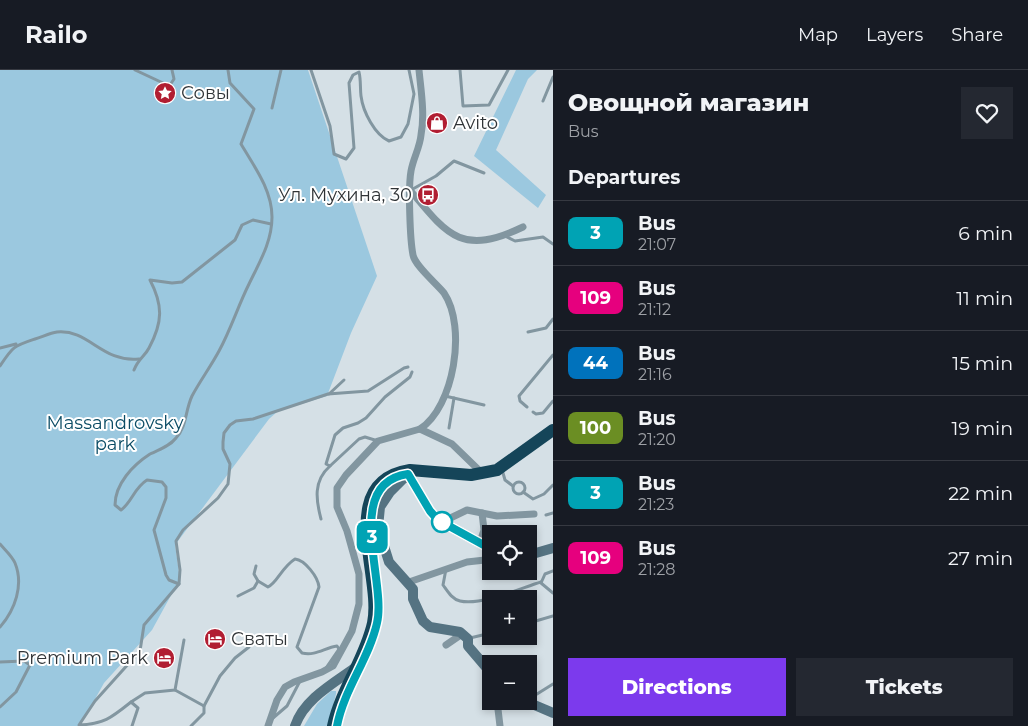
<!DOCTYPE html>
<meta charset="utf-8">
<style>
body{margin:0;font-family:Montserrat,sans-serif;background:#242831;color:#f1f3f6;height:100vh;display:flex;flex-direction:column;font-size:19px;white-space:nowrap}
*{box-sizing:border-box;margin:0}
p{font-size:16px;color:#9ea1a6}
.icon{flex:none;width:28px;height:28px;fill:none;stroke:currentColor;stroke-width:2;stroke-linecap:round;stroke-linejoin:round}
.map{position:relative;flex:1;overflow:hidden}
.drawer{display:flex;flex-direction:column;background:#171b24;width:475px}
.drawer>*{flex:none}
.badge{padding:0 10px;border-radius:8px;font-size:18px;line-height:32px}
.controls{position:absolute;left:482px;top:455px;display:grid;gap:10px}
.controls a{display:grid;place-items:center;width:55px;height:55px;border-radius:0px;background:#171b24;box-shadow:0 2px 8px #0003;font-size:25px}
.map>.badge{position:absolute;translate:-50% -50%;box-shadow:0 0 0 2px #fff}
h2{padding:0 15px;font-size:19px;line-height:45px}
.round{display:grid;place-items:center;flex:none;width:52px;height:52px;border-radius:0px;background:#242831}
.head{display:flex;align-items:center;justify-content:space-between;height:85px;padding:0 15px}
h1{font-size:24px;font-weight:800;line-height:38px}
.action{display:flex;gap:10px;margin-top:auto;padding:10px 15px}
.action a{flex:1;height:58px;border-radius:0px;background:#7c3aed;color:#fff;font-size:20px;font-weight:800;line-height:58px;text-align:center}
.action a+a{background:#242831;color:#f1f3f6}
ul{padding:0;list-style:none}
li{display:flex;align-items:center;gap:15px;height:65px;padding:0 15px;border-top:1px solid #363941}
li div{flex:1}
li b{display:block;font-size:19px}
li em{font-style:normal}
li .badge{min-width:55px;font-weight:700;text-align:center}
header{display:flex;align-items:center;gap:30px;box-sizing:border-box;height:70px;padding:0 25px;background:#171b24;border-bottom:1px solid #363941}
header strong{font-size:24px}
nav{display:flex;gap:28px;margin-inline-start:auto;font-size:18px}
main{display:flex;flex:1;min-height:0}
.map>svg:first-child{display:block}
</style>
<header>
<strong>Railo</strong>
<nav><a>Map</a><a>Layers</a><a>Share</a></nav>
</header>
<main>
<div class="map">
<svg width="553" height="656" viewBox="0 0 553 656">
<rect width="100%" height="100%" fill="#d5e0e6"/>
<g fill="#9bc8df">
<polygon points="0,0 308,0 377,206 351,263 327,326 278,341 269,349 175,475 180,509 152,560 104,613 80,656 0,656"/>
<polygon points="516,0 537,0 528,9 496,80 546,125 538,138 474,86"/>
<polygon points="331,621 336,621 336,624 328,656 304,656 317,634"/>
</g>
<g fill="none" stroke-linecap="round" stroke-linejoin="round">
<g stroke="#8296a0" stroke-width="3">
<polyline points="135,0 163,13 168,18 174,9 172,0"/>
<path d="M311 0 330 56 334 84 346 89 354 78 349 13 353 5 359 2C361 10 360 18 361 26 363 42 375 65 389 71L401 67 408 54 414 24 409 0"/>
<polyline points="460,0 463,36 489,35 508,0"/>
<polyline points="543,31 553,7"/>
<polyline points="272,38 281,0"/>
<polyline points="411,120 436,106 454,91 484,103"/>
<polyline points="505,166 515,171 543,167 553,174"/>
<polyline points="528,262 546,258 553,249"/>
<polyline points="0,278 16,274"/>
<path d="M0 296C13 276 14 276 35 269 42 267 50 263 57 262 89 259 102 293 139 289"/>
<path d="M134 300C138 289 145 286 149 278 163 252 163 235 150 210L172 213 182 212 235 170 242 155 253 150 271 154"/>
<polyline points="329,324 344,310"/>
<polyline points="445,326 484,335"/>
<polyline points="527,337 520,331 519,326 553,285"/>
<polyline points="533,342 536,344 543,343 553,331"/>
<polyline points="449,358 454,328"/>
<polyline points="378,371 365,367 359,369 330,396 326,394 335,365 343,358 358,353 366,348 385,327 410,307 412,302"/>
<polyline points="503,403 505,410 513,416"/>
<circle cx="519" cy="418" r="6"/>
<polyline points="523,422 533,429 544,424 553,415"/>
<polyline points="546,445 553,443"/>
<path d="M321 449C316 430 313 411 330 396"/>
<path d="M0 474C5 480 12 486 15 493 24 515 15 540 0 557"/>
<path d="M256 496 254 504 258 511 268 517C277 513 282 497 295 489 305 490 318 507 319 517L297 577 302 583C316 586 324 578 337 576L339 579 326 598"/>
<path d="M446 499 443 515C448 522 452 529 460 531 481 536 521 518 541 512"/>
<polyline points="553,501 545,504 541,513 553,523"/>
<path d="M179 514 169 510 166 505 154 460 166 428V417L162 412 147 410C134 418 132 432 121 440L115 435C115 414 133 395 150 384 159 380 170 376 176 368 187 356 185 341 192 326 200 311 211 296 219 281 231 259 238 236 249 214 259 193 272 172 272 147 272 120 254 96 241 74L254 39 230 13 228 0"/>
<polyline points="238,526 254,518 258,511"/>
<polyline points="529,553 553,546"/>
<polyline points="470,568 491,563"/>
<polyline points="0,592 24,591 30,595 16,622 0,637"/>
<polyline points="175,620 204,636"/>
<polyline points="529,629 553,614"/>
<polyline points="131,632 145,623 175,620 184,570"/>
<polyline points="273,648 287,636 300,611"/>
<path d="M132 656 138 638 131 632C111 648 104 654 79 655L95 631 140 581 144 555 179 514 180 500 176 471 183 460 218 428 228 414 230 394 223 379V372L224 363 230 355 236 351 253 349 328 324 368 321 404 298 408 297"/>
<polyline points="191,656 204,643 204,636 220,606 235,588 249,577"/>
</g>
<g stroke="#8296a0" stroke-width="7">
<path d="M419 0C421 21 425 44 421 65 420 77 413 89 411 101 408 117 410 170 413 185 415 196 437 214 444 223 467 257 454 337 420 359"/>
<path d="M410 120C448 166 462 186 523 157"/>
<polyline points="442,452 467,440 497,446 534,444"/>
<polyline points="480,472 484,460 482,443"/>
<polyline points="409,512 467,492 485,490 491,485"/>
<polyline points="446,575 462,564"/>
<polyline points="497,631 500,656"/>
<polyline points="268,656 277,630 285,617 294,612 322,602 333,596 352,561 359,534 359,504 347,461 337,437 337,418 346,405 378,371 420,359 452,374 483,404"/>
</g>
<g stroke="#557382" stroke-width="10">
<polyline points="491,479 438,450 430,441 408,404 390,422 380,437 378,457 389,492 413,519 413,529 423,551 430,557 460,562 468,569 468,576 491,603"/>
<polyline points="529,485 553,478"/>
<polyline points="525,631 553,643"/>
<path d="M295 656C304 629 334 613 356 597"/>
</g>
<path stroke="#154559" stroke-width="12" d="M333 656C341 619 365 589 373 553 383 507 334 412 410 400L471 405 497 400 553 360"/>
</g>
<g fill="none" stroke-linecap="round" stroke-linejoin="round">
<g stroke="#fff" stroke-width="11">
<path id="line" d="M337 656C344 619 369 589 377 553 387 512 342 413 408 404L430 441 438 450 491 479"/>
</g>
<use href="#line" stroke="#00a3b4" stroke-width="8"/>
</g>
<defs>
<g id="sight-disc" transform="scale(1.125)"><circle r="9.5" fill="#b11e32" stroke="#fff"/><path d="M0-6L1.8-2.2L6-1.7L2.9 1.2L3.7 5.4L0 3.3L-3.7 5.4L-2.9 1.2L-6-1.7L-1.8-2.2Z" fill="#fff"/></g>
<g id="shop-disc" transform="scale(1.125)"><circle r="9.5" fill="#b11e32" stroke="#fff"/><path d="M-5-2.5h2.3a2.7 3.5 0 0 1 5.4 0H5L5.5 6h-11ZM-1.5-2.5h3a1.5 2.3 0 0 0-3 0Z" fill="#fff"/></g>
<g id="bus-disc" transform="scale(1.125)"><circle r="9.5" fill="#b11e32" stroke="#fff"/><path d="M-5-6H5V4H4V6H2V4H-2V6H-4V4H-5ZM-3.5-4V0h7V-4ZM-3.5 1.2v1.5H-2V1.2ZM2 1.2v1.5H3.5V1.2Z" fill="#fff"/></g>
<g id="hotel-disc" transform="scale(1.125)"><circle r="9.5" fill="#b11e32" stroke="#fff"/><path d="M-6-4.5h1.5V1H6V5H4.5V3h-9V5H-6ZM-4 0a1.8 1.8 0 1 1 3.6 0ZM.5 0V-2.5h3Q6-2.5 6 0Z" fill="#fff"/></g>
</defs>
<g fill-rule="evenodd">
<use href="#sight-disc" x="165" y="23"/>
<use href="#shop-disc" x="437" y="53"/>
<use href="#bus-disc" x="428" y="125"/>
<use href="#hotel-disc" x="215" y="569"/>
<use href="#hotel-disc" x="164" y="588"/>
</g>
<circle fill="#fff" stroke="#00a3b4" stroke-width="2.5" cx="442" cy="452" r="10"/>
<g text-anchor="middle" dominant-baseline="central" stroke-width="4" stroke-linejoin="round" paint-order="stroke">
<g font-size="18" fill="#303437" stroke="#fff" text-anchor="start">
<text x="181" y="23">Совы</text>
<text x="453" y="53">Avito</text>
<text x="412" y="125" text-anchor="end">Ул. Мухина, 30</text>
<text x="231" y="569">Сваты</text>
<text x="148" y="588" text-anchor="end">Premium Park</text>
</g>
<g font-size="18" fill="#0b4c65" stroke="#fff">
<text x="115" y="353">Massandrovsky<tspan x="115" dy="21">park</tspan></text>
</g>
</g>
</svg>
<div class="controls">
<a><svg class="icon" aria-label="locate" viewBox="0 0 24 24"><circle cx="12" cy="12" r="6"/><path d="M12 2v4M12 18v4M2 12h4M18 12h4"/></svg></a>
<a>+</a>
<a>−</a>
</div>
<b class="badge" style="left:372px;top:467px;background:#00a3b4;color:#fff">3</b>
</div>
<section class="drawer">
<div class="head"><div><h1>Овощной магазин</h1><p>Bus</p></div><a class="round"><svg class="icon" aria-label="heart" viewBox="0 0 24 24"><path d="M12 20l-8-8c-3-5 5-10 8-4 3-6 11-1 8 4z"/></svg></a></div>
<h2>Departures</h2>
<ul>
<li><span class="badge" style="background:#00a3b4;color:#fff">3</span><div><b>Bus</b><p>21:07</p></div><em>6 min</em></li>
<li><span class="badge" style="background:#e6007e;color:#fff">109</span><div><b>Bus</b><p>21:12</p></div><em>11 min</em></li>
<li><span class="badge" style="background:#0072bc;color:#fff">44</span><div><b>Bus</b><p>21:16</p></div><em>15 min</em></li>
<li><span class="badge" style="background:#6b8e23;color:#fff">100</span><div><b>Bus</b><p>21:20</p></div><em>19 min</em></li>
<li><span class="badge" style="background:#00a3b4;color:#fff">3</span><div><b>Bus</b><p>21:23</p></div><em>22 min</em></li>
<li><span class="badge" style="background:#e6007e;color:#fff">109</span><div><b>Bus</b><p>21:28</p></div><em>27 min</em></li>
</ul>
<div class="action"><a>Directions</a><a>Tickets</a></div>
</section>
</main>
